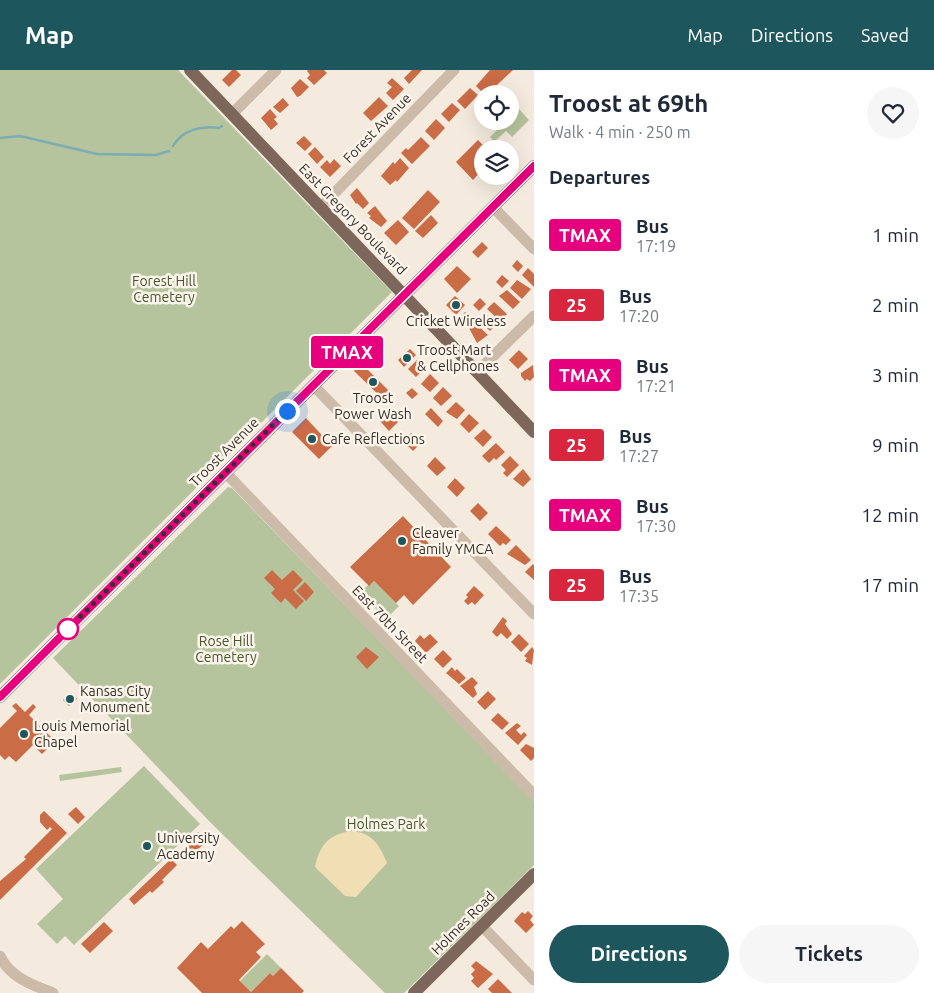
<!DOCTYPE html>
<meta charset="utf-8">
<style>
body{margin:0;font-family:Ubuntu,sans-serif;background:#f6f6f7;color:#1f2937;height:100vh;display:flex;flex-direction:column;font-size:19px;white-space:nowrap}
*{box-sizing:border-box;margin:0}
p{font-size:16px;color:#747a83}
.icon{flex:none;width:28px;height:28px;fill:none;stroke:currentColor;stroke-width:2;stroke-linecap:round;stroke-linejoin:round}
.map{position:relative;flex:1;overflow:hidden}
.panel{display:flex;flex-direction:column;background:#fff;width:400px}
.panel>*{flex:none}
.badge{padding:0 10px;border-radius:4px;font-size:18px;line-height:32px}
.buttons{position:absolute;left:474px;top:15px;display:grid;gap:10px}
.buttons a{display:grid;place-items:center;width:45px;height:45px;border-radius:50%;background:#fff;box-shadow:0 5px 20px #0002;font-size:25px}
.you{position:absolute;width:25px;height:25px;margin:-12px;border:4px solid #fff;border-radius:50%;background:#1a73e8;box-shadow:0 0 0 8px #1a73e833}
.map>.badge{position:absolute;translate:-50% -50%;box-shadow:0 0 0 2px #fff}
h2{padding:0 15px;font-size:19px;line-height:45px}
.round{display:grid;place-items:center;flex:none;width:52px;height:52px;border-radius:26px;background:#f6f6f7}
.headline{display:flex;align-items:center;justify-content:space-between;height:85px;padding:0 15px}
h1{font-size:24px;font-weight:700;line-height:38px}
.button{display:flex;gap:10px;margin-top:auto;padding:10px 15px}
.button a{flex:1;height:58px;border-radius:30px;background:#1d565d;color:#fff;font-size:20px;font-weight:700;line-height:58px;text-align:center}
.button a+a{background:#f6f6f7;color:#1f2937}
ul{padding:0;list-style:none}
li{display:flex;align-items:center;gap:15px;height:70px;padding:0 15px}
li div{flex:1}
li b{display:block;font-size:19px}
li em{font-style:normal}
li .badge{min-width:55px;font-weight:700;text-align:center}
header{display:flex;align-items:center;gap:30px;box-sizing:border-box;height:70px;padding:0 25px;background:#1d565d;color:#fff}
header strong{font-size:24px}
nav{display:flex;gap:28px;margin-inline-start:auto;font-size:18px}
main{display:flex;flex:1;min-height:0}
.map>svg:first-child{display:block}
</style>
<header>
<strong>Map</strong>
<nav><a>Map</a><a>Directions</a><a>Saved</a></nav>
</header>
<main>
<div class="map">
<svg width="534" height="923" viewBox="0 0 534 923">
<rect width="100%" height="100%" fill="#f4eade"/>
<g fill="#b5c49d">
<polygon points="0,0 178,0 392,222 0,614"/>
<polygon points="519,39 529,50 512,67 506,61 494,72 490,67 506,51 510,51 510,48"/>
<polygon points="228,417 232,418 534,731 534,795 404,923 385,923 211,753 53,588"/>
<polygon points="374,511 399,536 386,549 359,522"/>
<polygon points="144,696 200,754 74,875 65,866 57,874 37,854 63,829 36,799"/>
<polygon points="121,697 122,702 60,711 59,705"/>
<polygon points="267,884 281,898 273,906 270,903 251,922 240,911"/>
</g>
<path fill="#f0deb4" d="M353 761C374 764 379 775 387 793L356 827 345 826 315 797C319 775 330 763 353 761Z"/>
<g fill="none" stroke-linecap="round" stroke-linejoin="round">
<g stroke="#7cadb2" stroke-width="2.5">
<polyline points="0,68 20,66 97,84 156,85 169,81"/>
<path d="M173 76C182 60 202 55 219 58L222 56"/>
</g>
</g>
<g fill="#ca6c45">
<polygon points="232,0 236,0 241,5 229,17 222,10"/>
<polygon points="308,0 324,0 327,3 314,15 307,8 310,5 307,1"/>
<polygon points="412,0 422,0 409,14 404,8"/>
<polygon points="490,0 513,0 497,15 500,18 493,24 484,24 476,16"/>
<polygon points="392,8 404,19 393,30 386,23 392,17 387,13"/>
<polygon points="300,9 309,17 300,26 297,27 291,18"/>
<polygon points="470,18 478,25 465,39 457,31"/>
<polygon points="379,27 388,36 371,51 363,43"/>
<polygon points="283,28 289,35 280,43 273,37"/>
<polygon points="452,33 460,40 449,52 441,44"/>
<polygon points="270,39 277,47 274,49 278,54 271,60 261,48"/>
<polygon points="436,49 445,58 434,70 425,61"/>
<polygon points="304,66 312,74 305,81 296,73"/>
<polygon points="421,67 430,76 412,94 401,83 406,78 408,80"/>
<polygon points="478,70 487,79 482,79 482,100 473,110 456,92"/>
<polygon points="315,77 324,87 317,94 308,84"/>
<polygon points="400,88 409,98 397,112 396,110 390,115 381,106 393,92 395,94"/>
<polygon points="334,89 341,96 330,107 320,97 327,90 330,94"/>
<polygon points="357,118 369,133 363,139 357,133 356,134 350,125"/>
<polygon points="428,120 440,132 414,159 402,148"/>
<polygon points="375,136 387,151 381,157 369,148 371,146 367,143"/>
<polygon points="431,145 438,153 423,168 415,161"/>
<polygon points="398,150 409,162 396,175 384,163"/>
<polygon points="482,172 488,178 478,188 472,182"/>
<polygon points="517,190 523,196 518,202 512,196"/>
<polygon points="457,196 471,209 457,223 444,209"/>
<polygon points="528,198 534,204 534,217 522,205"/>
<polygon points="502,205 509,211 502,218 496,212"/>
<polygon points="517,210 531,219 522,229 510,218"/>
<polygon points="507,220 520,232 513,239 499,226"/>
<polygon points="455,226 465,235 456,245 446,235"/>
<polygon points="480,228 486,234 479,241 473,235"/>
<polygon points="494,232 507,244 500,251 487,239"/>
<polygon points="465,242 471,247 465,254 459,248"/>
<polygon points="485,243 496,255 490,261 478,250"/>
<polygon points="474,252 488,265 477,273 469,258"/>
<polygon points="410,279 416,285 404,297 398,290"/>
<polygon points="519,280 528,289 518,299 509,290"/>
<polygon points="417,290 425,298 416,307 408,299"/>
<polygon points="361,293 391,323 384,330 354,301"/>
<polygon points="533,295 534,307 530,311 527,309 525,311 521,306 521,303"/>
<polygon points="430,304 439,313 430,322 421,314"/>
<polygon points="443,317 452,326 441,336 433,328"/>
<polygon points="412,318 418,324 412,329 406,323"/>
<polygon points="456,332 465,340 457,349 446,342"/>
<polygon points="431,338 443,351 438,357 425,344"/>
<polygon points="388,342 398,352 389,361 379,350"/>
<polygon points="469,344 479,353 469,363 460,354"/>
<polygon points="306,348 332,376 319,389 292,362"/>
<polygon points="484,359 492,367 483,377 474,368"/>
<polygon points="411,363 421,373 413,381 403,371"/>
<polygon points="496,373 505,382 496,390 494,388 489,393 482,386"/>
<polygon points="510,386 519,395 507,407 503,403 506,400 501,395"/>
<polygon points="435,387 446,398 437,406 427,396"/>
<polygon points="523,399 531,409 523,417 513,409"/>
<polygon points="455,408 465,418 457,427 447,417"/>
<polygon points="478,433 488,443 480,451 470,441"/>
<polygon points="403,446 451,497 413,535 404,525 396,533 374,511 369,516 350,497"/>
<polygon points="496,456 511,470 506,475 503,473 500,476 488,464"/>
<polygon points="516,475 531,490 525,495 507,484"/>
<polygon points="533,494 534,495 534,510 525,502"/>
<polygon points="272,500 282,510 293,500 303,510 293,520 304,531 296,539 285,528 281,533 271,523 275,519 264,508"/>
<polygon points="305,512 314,522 306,531 296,521"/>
<polygon points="474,516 484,525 475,535 472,532 468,535 464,531 468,527 466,525"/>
<polygon points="503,547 507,551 505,554 512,564 507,569 501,563 497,567 492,562"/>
<polygon points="430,564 438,572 426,583 415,571 420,565 424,569"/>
<polygon points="519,564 529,574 521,582 511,572"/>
<polygon points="366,577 379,587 367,599 356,587"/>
<polygon points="532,577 534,580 532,595 525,591 527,588 524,586"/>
<polygon points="443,580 452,589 443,598 434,589"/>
<polygon points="452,597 455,601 457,599 466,608 459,614 446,603"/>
<polygon points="472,607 478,613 474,617 477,624 473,628 460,616"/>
<polygon points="488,621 496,629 485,640 477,632"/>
<polygon points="71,623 77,629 69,636 63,630"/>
<polygon points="16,633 25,642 33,634 36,637 29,645 55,671 42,684 33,675 16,692 9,686 5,690 0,685 0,658 17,641 12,636"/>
<polygon points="498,643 509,653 502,660 491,650"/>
<polygon points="517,653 521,656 516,660 521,665 524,662 527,665 518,675 505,663"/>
<polygon points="526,674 534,678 534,688 531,691 520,680"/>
<polygon points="76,737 85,747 78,754 68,744"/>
<polygon points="44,741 67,763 0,830 0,811 26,789 24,787 52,759 50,757 47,760 40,752 40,745"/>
<polygon points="198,762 207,771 194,783 186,775"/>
<polygon points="171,789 177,795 162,810 164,812 152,823 150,821 134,835 129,829"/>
<polygon points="528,841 533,846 530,850 534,855 526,863 514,851 522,842 525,844"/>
<polygon points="242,851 265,874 256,882 261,887 239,910 251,922 270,903 273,906 281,898 304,921 302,923 202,923 177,898 201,872 208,879 231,856 234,859"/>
<polygon points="104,852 113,861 90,883 81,874"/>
<polygon points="476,891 493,904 478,918 471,911 474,908 471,904 475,900 471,896"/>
<polygon points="498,909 512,923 492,923 488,919"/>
</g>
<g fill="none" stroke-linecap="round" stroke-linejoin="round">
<g stroke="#cdbba9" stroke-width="11">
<polyline points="232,44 276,0"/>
<polyline points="321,137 454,0"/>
<polyline points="493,137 534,179"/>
<polyline points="477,302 534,246"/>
<polyline points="313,315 534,544"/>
<polyline points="225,402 534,725"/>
<polyline points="482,856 534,910"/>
<path d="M0 886C9 907 33 915 53 923"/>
</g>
<g stroke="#7c675a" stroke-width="12">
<polyline points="190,0 534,362"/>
<polyline points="0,627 534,96"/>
<polyline points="414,923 534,804"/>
</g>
</g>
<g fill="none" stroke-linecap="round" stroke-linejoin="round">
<g stroke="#fff" stroke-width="11">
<polyline id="line" points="0,627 534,96"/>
</g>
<use href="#line" stroke="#e6007e" stroke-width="8"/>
<polyline stroke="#392f29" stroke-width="5" stroke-dasharray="0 9" points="68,559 287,341"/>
</g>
<g fill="#1d565d" stroke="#fbf4eb" stroke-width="2">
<circle cx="456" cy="235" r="5"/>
<circle cx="407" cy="288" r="5"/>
<circle cx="373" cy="312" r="5"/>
<circle cx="312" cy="369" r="5"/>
<circle cx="402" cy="471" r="5"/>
<circle cx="70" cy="629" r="5"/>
<circle cx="24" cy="664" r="5"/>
<circle cx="147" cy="776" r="5"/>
</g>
<circle fill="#fff" stroke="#e6007e" stroke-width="2.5" cx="68" cy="559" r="10"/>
<g text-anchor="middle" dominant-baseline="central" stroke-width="5" stroke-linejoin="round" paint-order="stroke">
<g font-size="14" fill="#392f29" stroke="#fbf4eb">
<text transform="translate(377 58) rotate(-46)">Forest Avenue</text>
<text transform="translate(353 149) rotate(46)">East Gregory Boulevard</text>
<text transform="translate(224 382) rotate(-45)">Troost Avenue</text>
<text transform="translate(390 554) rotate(46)">East 70th Street</text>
<text transform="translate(463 853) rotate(-45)">Holmes Road</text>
</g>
<g font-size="14" fill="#46592c" stroke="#fbf4eb">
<text x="164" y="211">Forest Hill<tspan x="164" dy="16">Cemetery</tspan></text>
<text x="226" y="571">Rose Hill<tspan x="226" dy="16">Cemetery</tspan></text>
<text x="386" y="754">Holmes Park</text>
</g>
<g font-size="14" fill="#392f29" stroke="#fbf4eb" text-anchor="start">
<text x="456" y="251" text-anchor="middle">Cricket Wireless</text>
<text x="417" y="280">Troost Mart<tspan x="417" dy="16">&amp; Cellphones</tspan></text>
<text x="373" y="328" text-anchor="middle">Troost<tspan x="373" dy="16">Power Wash</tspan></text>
<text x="322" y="369">Cafe Reflections</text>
<text x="412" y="463">Cleaver<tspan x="412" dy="16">Family YMCA</tspan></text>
<text x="80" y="621">Kansas City<tspan x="80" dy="16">Monument</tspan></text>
<text x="34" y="656">Louis Memorial<tspan x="34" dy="16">Chapel</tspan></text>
<text x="157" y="768">University<tspan x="157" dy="16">Academy</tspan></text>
</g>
</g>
</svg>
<div class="buttons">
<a><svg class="icon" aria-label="locate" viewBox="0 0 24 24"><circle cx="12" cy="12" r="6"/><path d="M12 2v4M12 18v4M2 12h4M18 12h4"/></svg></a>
<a><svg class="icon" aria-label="layers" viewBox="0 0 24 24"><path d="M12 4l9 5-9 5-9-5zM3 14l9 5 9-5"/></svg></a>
</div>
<div class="you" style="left:287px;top:341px"></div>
<b class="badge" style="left:347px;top:282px;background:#e6007e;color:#fff">TMAX</b>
</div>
<section class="panel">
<div class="headline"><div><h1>Troost at 69th</h1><p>Walk · 4 min · 250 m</p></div><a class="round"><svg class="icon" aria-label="heart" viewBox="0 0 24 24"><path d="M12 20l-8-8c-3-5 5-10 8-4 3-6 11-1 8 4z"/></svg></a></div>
<h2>Departures</h2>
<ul>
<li><span class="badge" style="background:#e6007e;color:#fff">TMAX</span><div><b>Bus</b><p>17:19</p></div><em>1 min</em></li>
<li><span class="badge" style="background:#d7263d;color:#fff">25</span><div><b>Bus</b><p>17:20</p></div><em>2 min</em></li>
<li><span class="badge" style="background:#e6007e;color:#fff">TMAX</span><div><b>Bus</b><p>17:21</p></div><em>3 min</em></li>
<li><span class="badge" style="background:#d7263d;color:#fff">25</span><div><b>Bus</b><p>17:27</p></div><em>9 min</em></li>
<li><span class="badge" style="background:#e6007e;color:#fff">TMAX</span><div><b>Bus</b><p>17:30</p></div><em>12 min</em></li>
<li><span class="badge" style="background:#d7263d;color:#fff">25</span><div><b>Bus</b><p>17:35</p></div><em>17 min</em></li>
</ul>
<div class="button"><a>Directions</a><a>Tickets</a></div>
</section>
</main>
